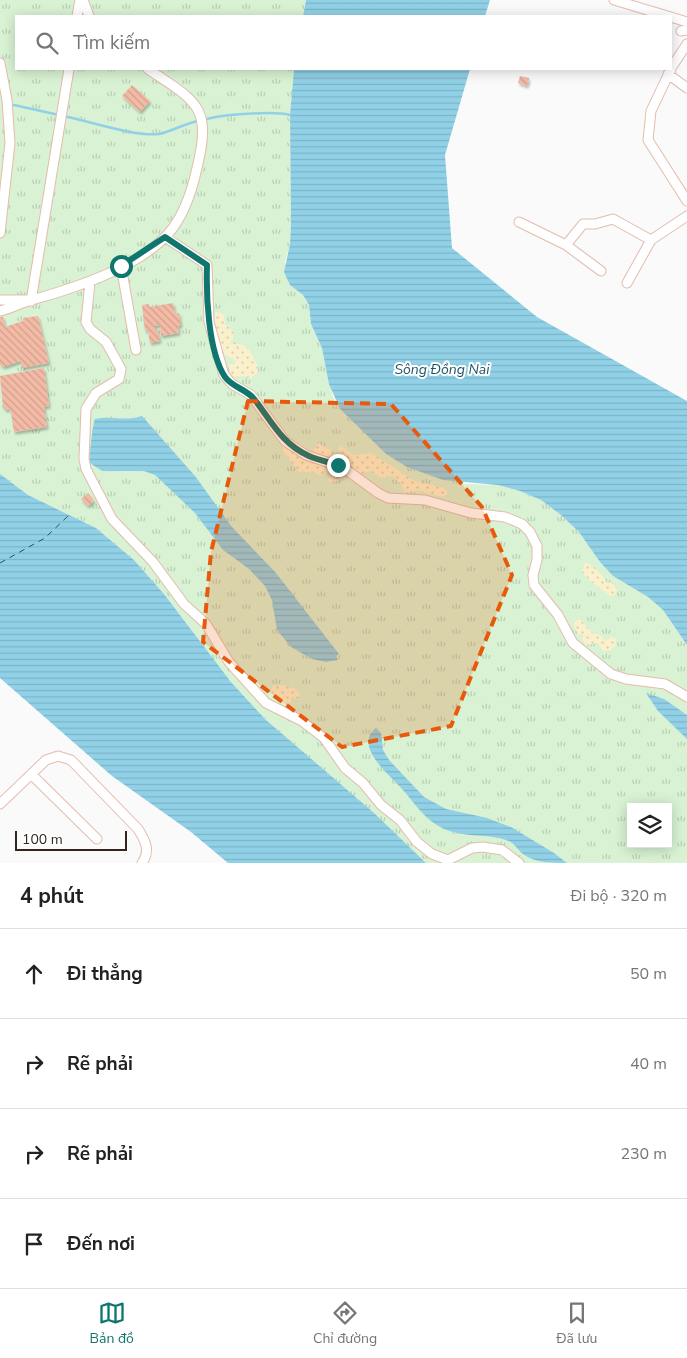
<!DOCTYPE html>
<html lang="vi">
<meta charset="utf-8">
<style>
body{margin:0;font-family:"Nunito Sans",sans-serif;background:#f2f2f2;color:#222}
.controls{position:absolute;right:15px;bottom:15px;display:grid;overflow:hidden;border-radius:0px;box-shadow:0 2px 12px #0003}
.controls button{width:45px;height:45px;display:grid;place-items:center;padding:0;border:0;border-bottom:1px solid #e0e0e0;background:#fff;color:#222;font:25px sans-serif}
.scale{position:absolute;left:15px;bottom:12px;width:112px;box-sizing:border-box;padding-left:5px;border:2px solid #32241e;border-top:0;font-size:14px;line-height:18px;white-space:nowrap;color:#32241e;-webkit-text-stroke:4px #fff;paint-order:stroke}
.stop{position:absolute;width:15px;height:15px;margin:-11px;border:4px solid #0f766e;border-radius:50%;background:#fff}
.stop.end{background:#0f766e;border-color:#fff;box-shadow:0 1px 5px #0008}
.list{margin:0;padding:0;list-style:none}
h2{display:flex;justify-content:space-between;align-items:center;height:65px;margin:0;padding:0 20px;font-size:21px}
h2 small{font-size:16px;font-weight:400;color:#767676}
.list li{display:grid;grid-template-columns:32px 1fr auto;gap:15px;align-items:center;box-sizing:border-box;height:90px;padding:0 20px;border-top:1px solid #e0e0e0}
.list b{display:block;font-size:19px;white-space:nowrap}
.list em{font-size:16px;font-style:normal;color:#767676}
.icon{flex:none;width:28px;height:28px;fill:none;stroke:currentColor;stroke-width:2;stroke-linecap:round;stroke-linejoin:round}
.map{position:relative;flex:none;width:687px;height:863px;overflow:hidden}
.search{position:absolute;background:#fff;box-shadow:0 2px 12px #0003;left:15px;right:15px;top:15px;height:55px;display:flex;align-items:center;gap:12px;box-sizing:border-box;padding:0 18px;border-radius:0px;color:#767676;font-size:19px}
.sheet{height:425px;background:#fff}
nav{display:flex;justify-content:space-around;align-items:center;box-sizing:border-box;height:70px;border-top:1px solid #e0e0e0;background:#fff;font-size:14px;color:#767676}
nav a{display:grid;justify-items:center;gap:2px}
nav .on{color:#0f766e}
.map>svg:first-child{display:block}
.grass{fill:url(#grass-tufts);fill-rule:evenodd}
.sand{fill:url(#sand-dots)}
.water{fill:url(#water-rules)}
.lines{fill:none;stroke-linecap:round;stroke-linejoin:round}
.stream{stroke:#91d1e7;stroke-width:2.5}
.ferry{stroke:#215667;stroke-width:1;stroke-dasharray:6 5;stroke-linecap:butt}
.building{fill:url(#building-back-hatch);filter:url(#shadow)}
.minor-casing{stroke:#e3bcad;stroke-width:11}
.minor{stroke:#fff;stroke-width:9}
.route{stroke:#0f766e;stroke-width:6}
.marked{fill:#e8590c;fill-opacity:0.2;stroke:#e8590c;stroke-width:4;stroke-dasharray:10 6;stroke-linejoin:round}
.labels{text-anchor:middle;stroke-width:4;stroke-linejoin:round;paint-order:stroke}
.water-label{font-size:14px;font-style:italic;fill:#215667;stroke:#fff}
</style>
<div class="map">
<svg width="687" height="863" viewBox="0 0 687 863">
<defs>
<pattern id="grass-tufts" width="24" height="20" patternUnits="userSpaceOnUse" patternTransform="scale(1.25)"><rect width="24" height="20" fill="#d8f2d3"/><path d="M3 7l-1-3M5 7V3M7 7l1-3M15 17l-1-3M17 17v-4M19 17l1-3" fill="none" stroke="#bacfb5"/></pattern>
<pattern id="sand-dots" width="8" height="8" patternUnits="userSpaceOnUse" patternTransform="scale(1.25)"><rect width="8" height="8" fill="#faf0cb"/><path d="M2 2h.1M6 6h.1" fill="none" stroke="#d7ceae" stroke-width="1.8" stroke-linecap="round"/></pattern>
<pattern id="water-rules" width="6" height="5" patternUnits="userSpaceOnUse" patternTransform="scale(1.25)"><rect width="6" height="5" fill="#91d1e7"/><path d="M0 2.5h6" fill="none" stroke="#7eb3c6"/></pattern>
<pattern id="building-back-hatch" width="6" height="6" patternUnits="userSpaceOnUse" patternTransform="scale(1.25)"><rect width="6" height="6" fill="#f3baa5"/><path d="M-1 5l2 2M0 0l6 6M5-1l2 2" fill="none" stroke="#d1a08e"/></pattern>
<filter id="shadow"><feDropShadow dx="1.5" dy="2.5" stdDeviation="1" flood-color="#0004"/></filter>
</defs>
<rect width="100%" height="100%" fill="#fafafa"/>
<path class="grass" d="M0,0h306l-3,16h-287v53h278l-4,46 1,109 -1,20 -5,18 5,23 13,10 6,10 2,19 11,24 11,49 7,12 46,45 79,30 33,1 22,6 21,9 20,15 18,17 21,30 13,14 35,21 15,13 24,35v218h-261l-160,-143 -35,-38 -67,-88 -30,-34 -38,-32 -68,-33 -28,-21zM631,807h37v37h-37z"/>
<path class="sand" d="M216,312l8,2 1,10 9,8 -2,12c3,0 6,0 9,0 9,3 18,21 17,28l-8,7 -7,-3 -8,2 -5,-5 -1,-9h6l1,-3c-4,-3 -10,-4 -14,-9 -3,-5 -10,-35 -6,-40z
M289,439l7,2 16,12 6,-10 20,12 3,-1 -3,-6 3,-2 12,9 18,-2 44,28 29,7 4,5 -5,4 -24,-6 -14,1 -4,-8 -9,-8 -10,2 -12,-7 -39,12 -3,-3 2,-8 -11,3 -7,-3h-13l-16,-21v-5z
M585,563h3l15,13 4,7 5,-1 5,8 -2,5 -5,1c-10,-8 -20,-14 -28,-24z
M580,619l12,14 8,2 5,6 6,-4 5,1v7l-5,5 -8,1 -5,-8 -9,2 -5,-2 -2,-4 2,-4 -6,-1 -4,-7 1,-6z
M281,685l13,3 6,6 -1,5h-4l-3,-3 -1,7h-7l-4,-7 -7,-2 -2,-4 2,-4z"/>
<path class="water" d="M306,0h184l-5,16h-182z
M294,69h176l-25,86 7,93 85,69 150,84v244l-24,-35 -15,-13 -35,-21 -13,-14 -21,-30 -18,-17 -20,-15 -21,-9 -22,-6 -55,-5 -36,-13 -21,-13 -46,-45 -11,-25 -7,-36 -11,-24 -2,-19 -6,-10 -13,-10 -6,-13 6,-28 1,-20 -1,-109z
M142,416l53,60 37,51 44,46 63,81 -3,2 2,4 -12,2 -14,-3 -21,-12 -14,-17 -5,-30 -7,-14 -16,-17 -26,-19 -28,-37 -40,-38 -11,-4h-42l-12,-8c-1,-6 3,-41 5,-44 16,-4 29,3 47,-3z
M0,474l28,21 68,33 38,32 30,34 67,88 35,38 108,93 52,50h-198l-37,-31 -79,-56 -112,-98z
M646,693l18,6 23,16v24l-29,-28z
M376,728l5,5 2,17 6,10 35,37 22,12 41,9 24,9 43,26 13,10c-16,0 -32,0 -44,-9 -5,-4 -9,-11 -14,-13 -21,-8 -44,-3 -65,-12 -19,-9 -28,-24 -41,-39 -11,-13 -51,-44 -27,-62z"/>
<g class="lines">
<path class="stream" d="M14,105l45,10
M64,116c24,5 72,21 95,18 14,-3 26,-11 40,-13
M204,120c16,-6 71,-9 86,-5"/>
<path class="ferry" d="M0,563l45,-25 25,-24"/>
</g>
<path class="building" d="M520,76l9,2 -2,8 -9,-3z
M132,85l18,16 -10,11 -18,-16z
M173,303l2,11 4,-1 2,12 -3,1 1,7 -18,3 -1,-11 -6,1 1,3 2,-1 3,13 -10,2 -2,-13 -3,1 -3,-26 7,-1v3z
M38,316l11,47 -27,5 -1,-7 -18,6 -1,-2h-2v-48h3l2,10 18,-6v-3z
M44,368l5,38 -5,1 3,20 -33,5 -3,-20 -2,-3 -4,1 -2,-5 -3,-29z
M88,493l6,8 -6,5 -7,-7z"/>
<g class="lines">
<defs>
<path id="minor" d="M83,0l6,16
M614,0l73,22
M77,16l3,-16
M681,31l6,-1
M0,63l7,37 3,43 -10,90
M671,68l16,-24
M671,69l-20,42 -3,29 39,61
M668,74l19,14
M519,222l47,23
M165,237l42,28 2,57 15,53 8,9 19,11 34,46 21,14 38,13 34,25 10,5 37,2 46,13 34,4 17,7 8,8 7,14v14l-4,15 1,10 24,30 15,28 38,31 15,5 39,5 22,13
M121,266l15,84
M601,271l-35,-26 17,-21h12l18,-5 38,21
M90,282l-4,40 4,7 16,13 15,27 -2,10 -23,14 -10,16 -2,50 2,10 26,50 41,43 31,42 22,20 23,38 37,41 36,18 22,17 21,30 18,15 18,22 19,15 17,22 15,12 16,6 24,-12 11,-1 19,3 17,13
M627,283l24,-43 36,-24
M0,300h28
M31,301l38,-232
M0,311c11,-3 21,-8 32,-11 43,-12 105,-32 136,-66 16,-18 24,-43 29,-66 15,-62 0,-66 -49,-99
M31,774l66,65
M0,804l46,-44 12,-4 13,4 67,69c7,11 13,22 4,34"/>
</defs>
<use href="#minor" class="minor-casing"/>
<use href="#minor" class="minor"/>
</g>
<g class="lines">
<path class="route" d="M121,266l44,-29 42,28c-1,30 1,86 18,112 8,11 22,12 30,23 17,22 27,44 54,56 9,4 19,6 29,9"/>
</g>
<path class="marked" d="M248,401l143,3 91,103 30,68 -61,151 -109,21 -139,-105 8,-90z"/>
<g class="labels">
<g class="water-label">
<text x="442" y="374">Sông Đồng Nai</text>
</g>
</g>
</svg>
<div class="controls">
<button><svg class="icon" aria-label="layers" viewBox="0 0 24 24"><path d="M12 4l9 5-9 5-9-5zM3 14l9 5 9-5"/></svg></button>
</div>
<div class="scale">100 m</div>
<div class="stop" style="left:121px;top:266px"></div>
<div class="stop end" style="left:338px;top:465px"></div>
<div class="search"><svg class="icon" aria-label="search" viewBox="0 0 24 24"><circle cx="10" cy="10" r="6"/><path d="M15 15l6 6"/></svg>Tìm kiếm</div>
</div>
<section class="sheet">
<h2>4 phút<small>Đi bộ · 320 m</small></h2>
<ul class="list">
<li><svg class="icon" aria-label="ahead" viewBox="0 0 24 24"><path d="M12 20V5M6 11l6-6 6 6"/></svg><div><b>Đi thẳng</b></div><em>50 m</em></li>
<li><svg class="icon" aria-label="right" viewBox="0 0 24 24"><path d="M7 20v-9h11M14 6l5 5-5 5"/></svg><div><b>Rẽ phải</b></div><em>40 m</em></li>
<li><svg class="icon" aria-label="right" viewBox="0 0 24 24"><path d="M7 20v-9h11M14 6l5 5-5 5"/></svg><div><b>Rẽ phải</b></div><em>230 m</em></li>
<li><svg class="icon" aria-label="arrive" viewBox="0 0 24 24"><path d="M6 21V4h12l-3 4 3 4H6"/></svg><div><b>Đến nơi</b></div></li>
</ul>
</section>
<nav>
<a class="on"><svg class="icon" aria-label="map" viewBox="0 0 24 24"><path d="M3 6l6-2 6 2 6-2v14l-6 2-6-2-6 2zM9 4v14M15 6v14"/></svg>Bản đồ</a>
<a><svg class="icon" aria-label="directions" viewBox="0 0 24 24"><path d="M12 3l9 9-9 9-9-9zM9 14v-3h6M13 9l2 2-2 2"/></svg>Chỉ đường</a>
<a><svg class="icon" aria-label="saved" viewBox="0 0 24 24"><path d="M7 4h10v16l-5-4-5 4z"/></svg>Đã lưu</a>
</nav>
